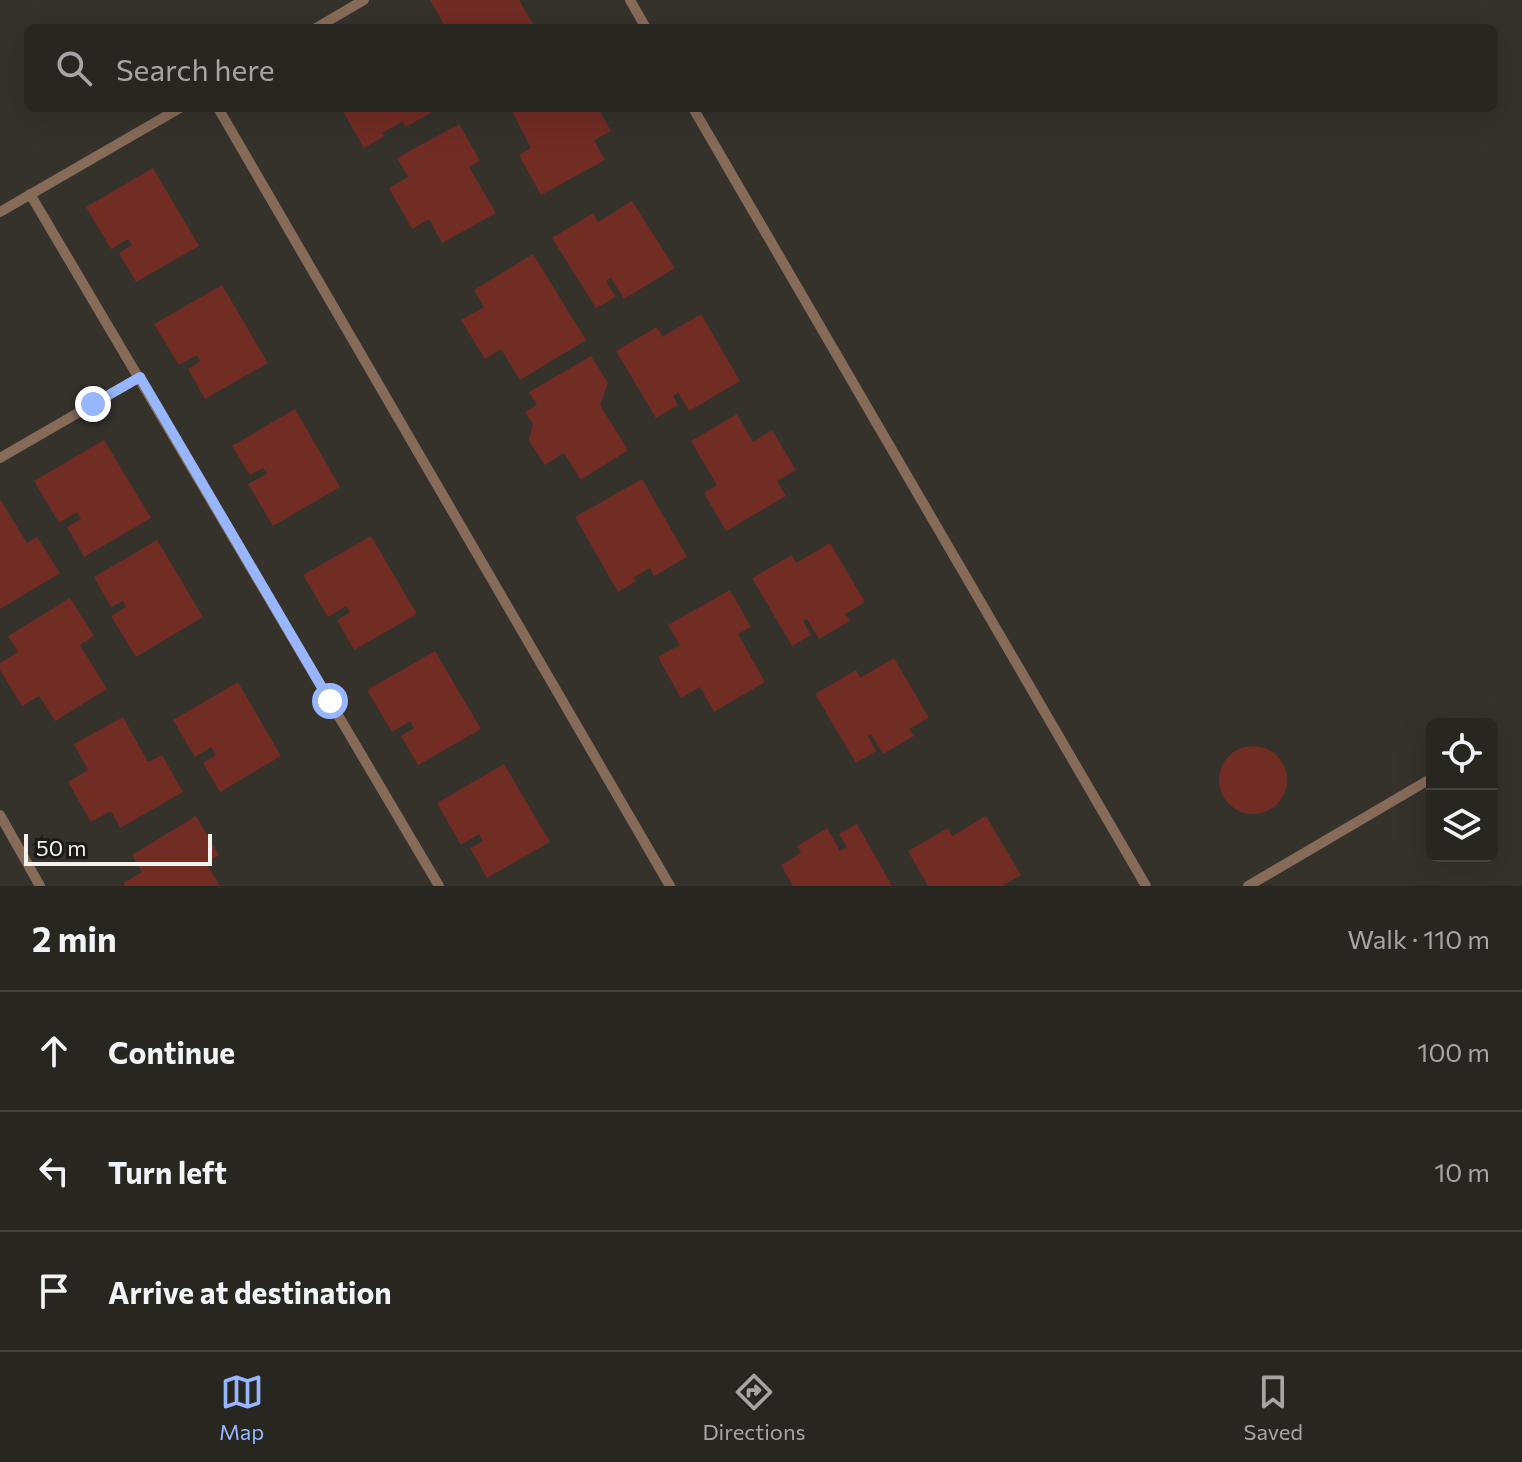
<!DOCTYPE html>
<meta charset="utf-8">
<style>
body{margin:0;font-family:Commissioner,sans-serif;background:#302e2a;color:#f1f3f6}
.controls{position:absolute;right:24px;bottom:24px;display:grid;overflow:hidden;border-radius:12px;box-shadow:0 8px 32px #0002}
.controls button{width:72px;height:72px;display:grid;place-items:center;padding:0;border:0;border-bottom:2px solid #44433f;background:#282621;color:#f1f3f6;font:40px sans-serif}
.scale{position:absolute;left:24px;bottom:20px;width:188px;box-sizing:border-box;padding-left:8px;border:4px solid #f3f1ed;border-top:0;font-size:22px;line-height:28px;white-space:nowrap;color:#f3f1ed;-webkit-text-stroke:6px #1c1a17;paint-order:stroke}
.stop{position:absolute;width:24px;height:24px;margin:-18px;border:6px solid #97b6fd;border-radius:50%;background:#fff}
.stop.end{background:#97b6fd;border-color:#fff;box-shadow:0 2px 8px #0008}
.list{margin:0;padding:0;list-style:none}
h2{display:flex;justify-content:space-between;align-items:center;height:104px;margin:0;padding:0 32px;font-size:34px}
h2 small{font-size:26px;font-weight:400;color:#a5a5a5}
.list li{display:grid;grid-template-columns:52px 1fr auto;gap:24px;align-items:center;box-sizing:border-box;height:120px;padding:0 32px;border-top:2px solid #44433f}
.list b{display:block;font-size:30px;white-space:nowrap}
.list em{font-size:26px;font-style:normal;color:#a5a5a5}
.icon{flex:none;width:44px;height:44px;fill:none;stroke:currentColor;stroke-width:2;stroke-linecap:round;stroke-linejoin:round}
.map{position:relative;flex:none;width:1522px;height:886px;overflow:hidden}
.search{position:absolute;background:#282621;box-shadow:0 8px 32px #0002;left:24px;right:24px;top:24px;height:88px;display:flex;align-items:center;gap:20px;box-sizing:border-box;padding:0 28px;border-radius:12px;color:#a5a5a5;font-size:30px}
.sheet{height:464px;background:#282621}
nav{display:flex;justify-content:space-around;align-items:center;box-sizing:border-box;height:112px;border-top:2px solid #44433f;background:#282621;font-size:22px;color:#a5a5a5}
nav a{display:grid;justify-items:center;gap:4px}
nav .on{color:#97b6fd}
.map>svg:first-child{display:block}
.building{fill:#712c24}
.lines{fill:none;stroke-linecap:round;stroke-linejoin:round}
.lane{stroke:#866b58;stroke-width:10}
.route{stroke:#97b6fd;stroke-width:10}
</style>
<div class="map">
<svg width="1522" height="886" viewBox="0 0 1522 886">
<rect width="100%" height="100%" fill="#35322c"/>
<path class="building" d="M430,0h89l16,28h-89z
M341,108h88l3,4 -26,15 -4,-5 -20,11 2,3 -20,12z
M510,108h88l13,23 -17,9 11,20 -64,35 -22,-40 12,-7z
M459,124l21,37 -11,6 27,46 -54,30 -13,-24 -17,10 -23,-41 19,-11 -11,-19z
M153,168l46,78 -63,36 -17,-29 13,-8 -4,-6 -17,10 -25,-42z
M632,201l43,67 -51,31 -13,-21 -5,3 10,16 -20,11 -44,-70 41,-25 5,9z
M533,254l53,86 -66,40 -19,-31 -16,10 -24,-39 23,-13 -10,-17z
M222,285l46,78 -63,36 -17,-30 12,-8 -3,-6 -18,10 -25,-41z
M701,314l39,67 -51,30 -11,-19 -5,4 5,9 -22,13 -40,-67 41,-24 5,10z
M591,356l17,27 -8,22 28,45 -47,30 -17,-27 -19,12 -16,-24 4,-17 -8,-12 12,-7 -8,-13z
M295,409l45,78 -67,39 -25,-42 19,-10 -4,-6 -13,7 -18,-29z
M737,414l16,28 19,-12 24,40 -19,11 9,15 -60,35 -22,-38 13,-8 -26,-44z
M104,440l47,78 -67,39 -17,-30 14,-8 -4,-7 -18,11 -25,-42z
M642,479l45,78 -33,19 -4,-8 -16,9 2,4 -18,11 -43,-75z
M0,499l27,44 10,-6 23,36 -60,36z
M371,536l46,78 -63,36 -17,-30 13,-8 -4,-6 -18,11 -25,-42z
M157,540l46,77 -67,40 -25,-41 15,-9 -3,-6 -12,6 -17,-30z
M830,543l35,59 -20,12 5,7 -31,18 -12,-20 -4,2 8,14 -19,11 -40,-68 40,-23 4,8z
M730,590l21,37 -13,7 27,48 -51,30 -14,-25 -19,11 -23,-41 22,-12 -12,-20z
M70,598l24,38 -14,9 27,44 -52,32 -16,-25 -17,10 -22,-36v-7l18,-11 -10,-16z
M435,651l46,78 -63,36 -17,-29 13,-8 -4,-7 -18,11 -25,-42z
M894,658l35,60 -20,11 5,7 -31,18 -12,-20 -3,2 8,15 -20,12 -41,-69 41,-24 4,8z
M238,682l43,74 -61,36 -17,-29 13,-8 -5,-8 -16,10 -22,-37z
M123,717l25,45 14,-7 21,37 -63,36 -9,-17 -20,11 -23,-40 20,-12 -14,-26z
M1219 780a34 34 0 1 1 68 0a34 34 0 1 1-68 0Z
M504,764l46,78 -63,36 -17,-30 13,-7 -4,-7 -18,11 -24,-42z
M196,816l23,39 -13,8 14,23h-95l-2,-3 19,-11 -10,-17z
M986,816l35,59 -19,11h-74l-20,-35 40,-23 4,8z
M857,824l35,62h-99l-12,-21 20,-12 -4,-7 30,-18 13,23 7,-4 -8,-13z"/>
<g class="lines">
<path class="lane" d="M630,0l16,28
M316,28l48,-28
M218,108l452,778
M693,108l453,778
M30,194l409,692
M0,212l180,-104
M0,458l140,-81
M0,815l40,71
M1248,886l184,-108"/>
</g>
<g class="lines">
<path class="route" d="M93,404l47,-27 190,324"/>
</g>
</svg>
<div class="controls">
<button><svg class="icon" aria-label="locate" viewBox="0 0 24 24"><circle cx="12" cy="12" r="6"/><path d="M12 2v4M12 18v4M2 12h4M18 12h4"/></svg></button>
<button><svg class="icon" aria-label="layers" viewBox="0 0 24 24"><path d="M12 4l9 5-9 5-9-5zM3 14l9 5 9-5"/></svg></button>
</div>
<div class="scale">50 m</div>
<div class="stop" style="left:330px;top:701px"></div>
<div class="stop end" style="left:93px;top:404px"></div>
<div class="search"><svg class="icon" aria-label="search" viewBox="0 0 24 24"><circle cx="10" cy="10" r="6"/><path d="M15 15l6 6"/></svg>Search here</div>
</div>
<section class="sheet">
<h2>2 min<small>Walk · 110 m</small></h2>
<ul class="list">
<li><svg class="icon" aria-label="ahead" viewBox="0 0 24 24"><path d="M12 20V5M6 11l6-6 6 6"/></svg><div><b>Continue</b></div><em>100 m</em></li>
<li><svg class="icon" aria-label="left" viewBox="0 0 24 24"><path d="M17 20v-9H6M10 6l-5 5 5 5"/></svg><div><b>Turn left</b></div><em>10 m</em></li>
<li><svg class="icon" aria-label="arrive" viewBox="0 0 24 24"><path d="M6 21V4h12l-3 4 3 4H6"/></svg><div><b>Arrive at destination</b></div></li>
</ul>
</section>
<nav>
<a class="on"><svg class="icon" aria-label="map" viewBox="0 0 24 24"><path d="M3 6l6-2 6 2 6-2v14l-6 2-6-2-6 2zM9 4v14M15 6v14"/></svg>Map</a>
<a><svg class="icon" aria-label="directions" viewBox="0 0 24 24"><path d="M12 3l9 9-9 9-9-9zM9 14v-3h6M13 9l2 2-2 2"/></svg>Directions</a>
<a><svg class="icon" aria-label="saved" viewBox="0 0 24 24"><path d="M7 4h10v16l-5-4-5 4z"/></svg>Saved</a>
</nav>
